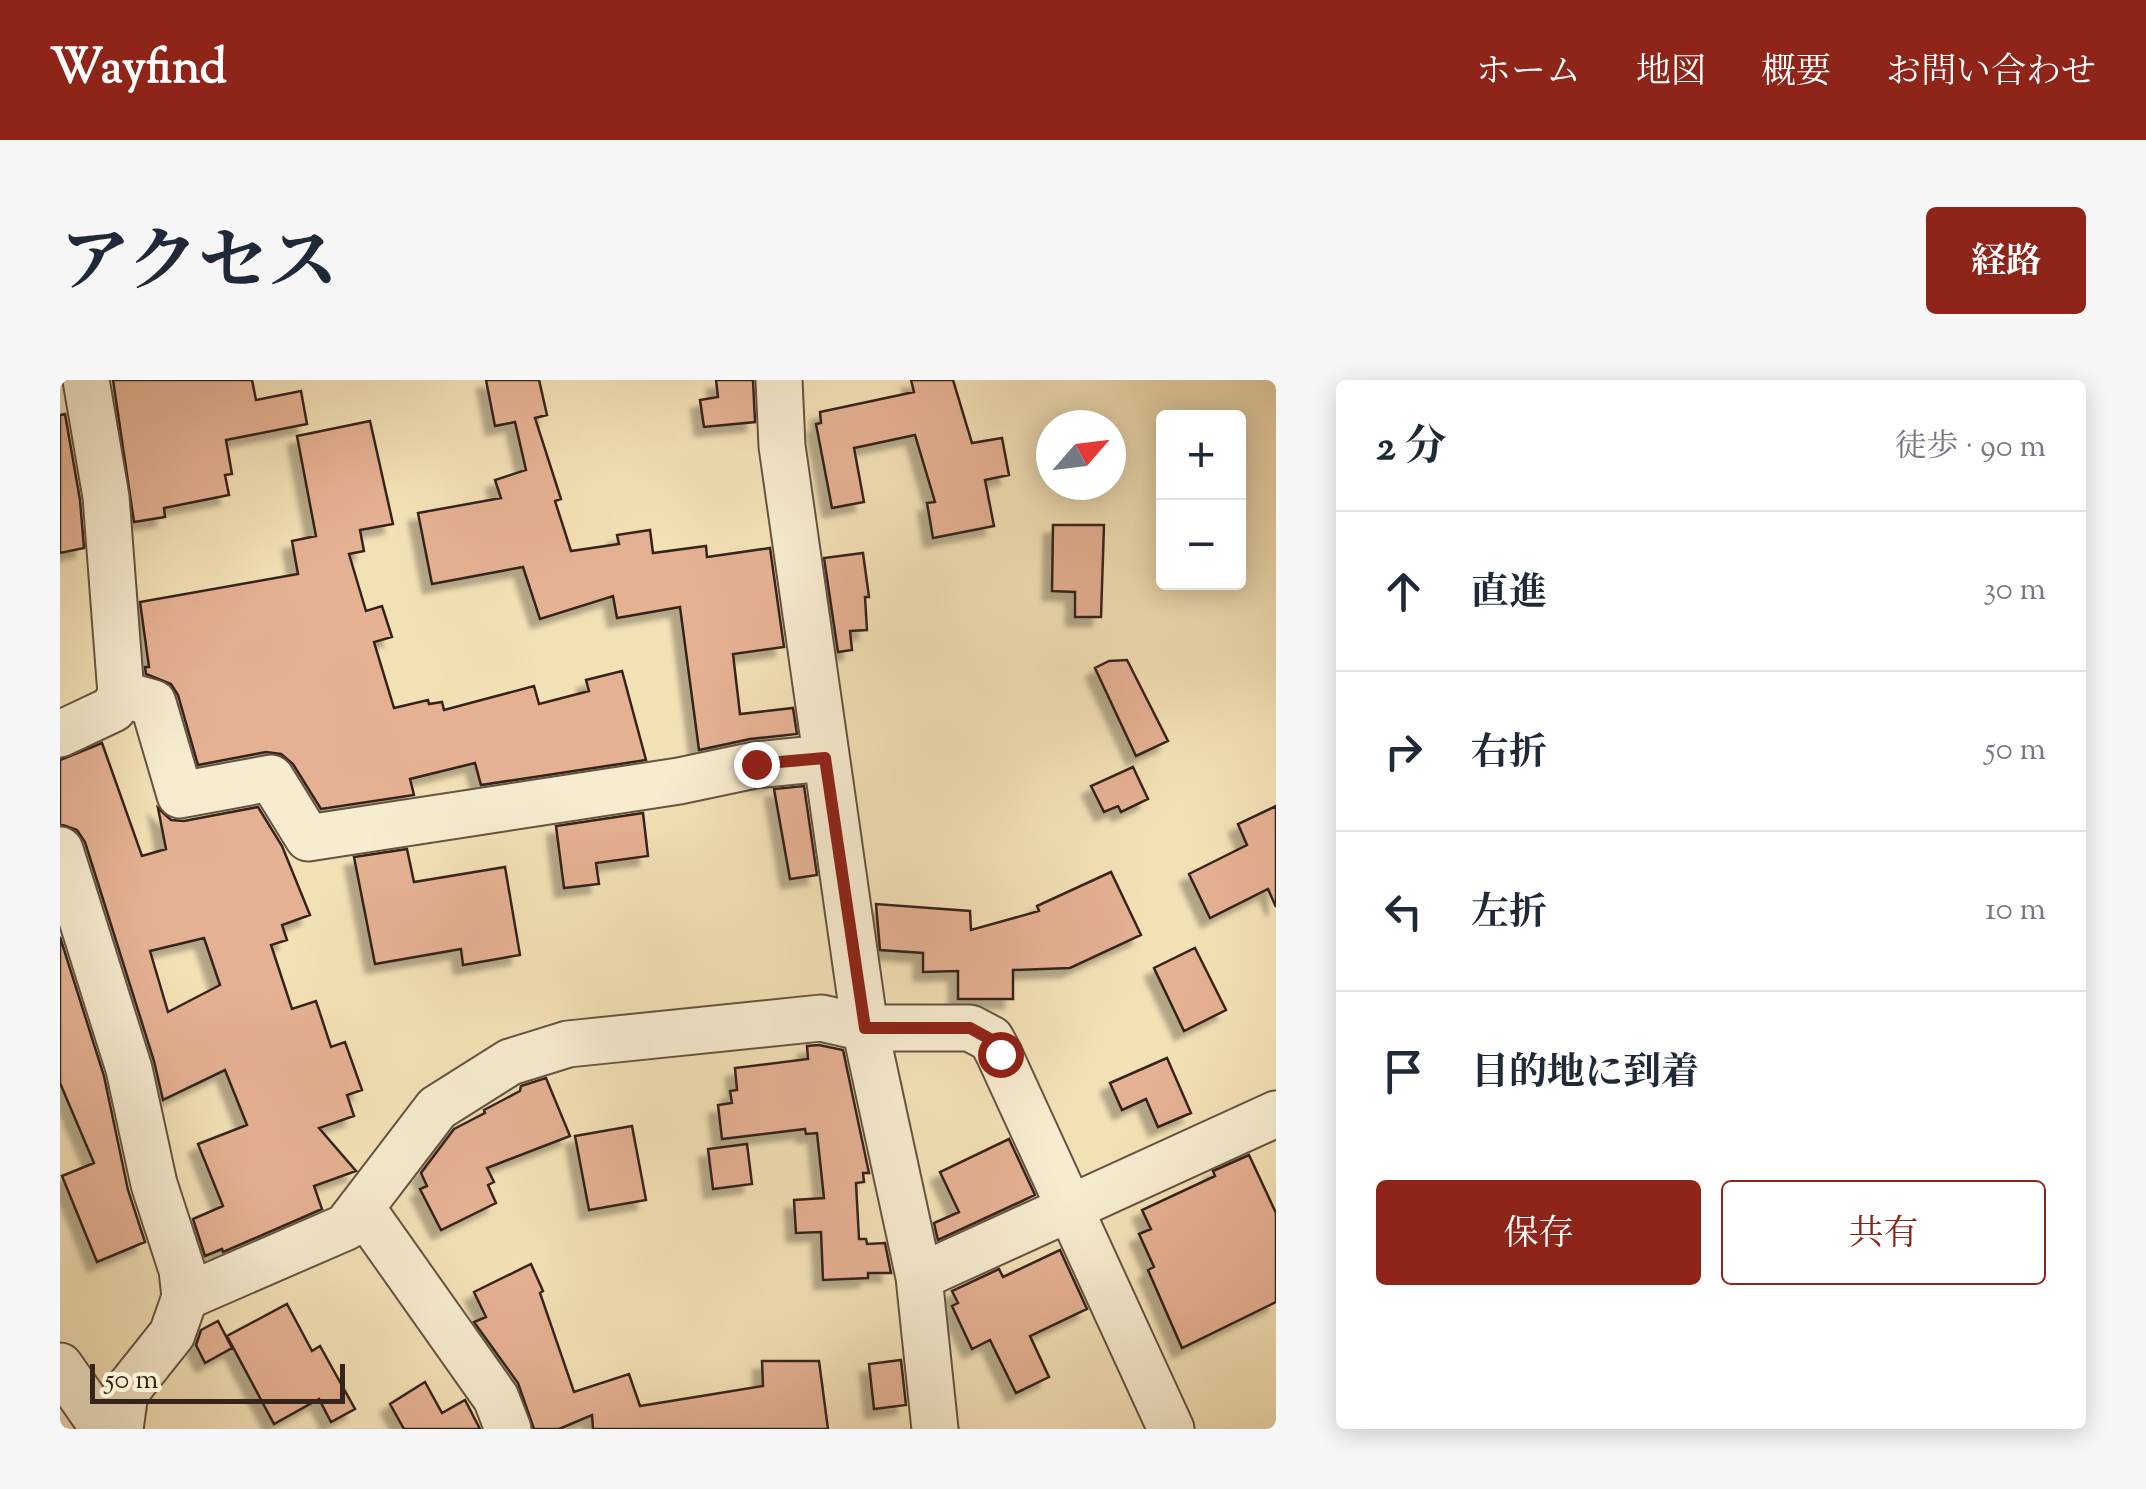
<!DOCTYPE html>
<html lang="ja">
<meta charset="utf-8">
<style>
body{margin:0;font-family:"Sorts Mill Goudy","Noto Serif JP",serif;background:#f6f6f7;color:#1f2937}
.controls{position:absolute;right:30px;top:30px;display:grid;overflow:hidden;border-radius:10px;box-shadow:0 5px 25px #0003}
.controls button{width:90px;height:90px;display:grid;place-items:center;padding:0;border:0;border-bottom:2px solid #e0e1e3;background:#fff;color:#1f2937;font:50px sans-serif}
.compass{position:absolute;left:976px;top:30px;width:90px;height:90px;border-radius:50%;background:#fff;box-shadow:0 5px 25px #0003;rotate:62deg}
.scale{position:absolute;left:30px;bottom:25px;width:255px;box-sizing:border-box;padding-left:10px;border:5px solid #36241a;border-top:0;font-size:28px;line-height:35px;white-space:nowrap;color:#36241a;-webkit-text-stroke:8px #f7ecd0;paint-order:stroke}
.stop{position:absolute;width:30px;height:30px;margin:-22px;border:8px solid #8f2418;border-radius:50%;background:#fff}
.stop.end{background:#8f2418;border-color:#fff;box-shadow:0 2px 10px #0008}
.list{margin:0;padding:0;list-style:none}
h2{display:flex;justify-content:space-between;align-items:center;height:130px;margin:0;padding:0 40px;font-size:42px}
h2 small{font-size:32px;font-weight:400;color:#747a83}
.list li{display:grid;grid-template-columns:65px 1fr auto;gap:30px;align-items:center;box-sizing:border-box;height:160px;padding:0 40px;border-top:2px solid #e0e1e3}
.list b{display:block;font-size:38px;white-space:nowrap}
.list em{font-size:32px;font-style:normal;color:#747a83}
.actions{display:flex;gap:20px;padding:30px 40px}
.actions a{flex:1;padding:22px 0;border:2px solid #8f2418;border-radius:10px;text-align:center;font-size:35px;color:#8f2418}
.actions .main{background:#8f2418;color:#fff}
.icon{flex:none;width:55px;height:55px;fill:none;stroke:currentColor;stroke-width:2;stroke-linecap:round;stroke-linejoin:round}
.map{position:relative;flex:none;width:1216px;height:1049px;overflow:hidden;border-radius:10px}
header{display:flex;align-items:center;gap:60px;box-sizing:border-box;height:140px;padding:0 50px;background:#8f2418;color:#fff}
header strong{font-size:48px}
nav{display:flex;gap:55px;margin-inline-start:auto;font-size:35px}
.intro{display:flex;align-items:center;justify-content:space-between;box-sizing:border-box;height:240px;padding:0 60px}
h1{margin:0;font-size:70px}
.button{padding:25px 45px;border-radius:10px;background:#8f2418;color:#fff;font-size:35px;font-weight:700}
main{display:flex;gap:60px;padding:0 60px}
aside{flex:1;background:#fff;border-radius:10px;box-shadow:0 5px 25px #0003}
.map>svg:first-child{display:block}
.building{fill:#e5b193;stroke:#36241a;stroke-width:2.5;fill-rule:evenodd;filter:url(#shadow)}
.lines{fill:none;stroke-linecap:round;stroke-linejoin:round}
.minor-casing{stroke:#655341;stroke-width:49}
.minor{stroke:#f7ecd0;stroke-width:45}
.route{stroke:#8f2418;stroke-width:12}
</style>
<header>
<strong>Wayfind</strong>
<nav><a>ホーム</a><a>地図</a><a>概要</a><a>お問い合わせ</a></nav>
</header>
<div class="intro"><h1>アクセス</h1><a class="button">経路</a></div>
<main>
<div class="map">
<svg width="1216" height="1049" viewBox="0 0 1216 1049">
<defs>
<filter id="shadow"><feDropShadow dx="-9" dy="9" stdDeviation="2.5" flood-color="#0004"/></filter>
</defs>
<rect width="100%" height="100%" fill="#f3e1b6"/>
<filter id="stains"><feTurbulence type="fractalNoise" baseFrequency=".002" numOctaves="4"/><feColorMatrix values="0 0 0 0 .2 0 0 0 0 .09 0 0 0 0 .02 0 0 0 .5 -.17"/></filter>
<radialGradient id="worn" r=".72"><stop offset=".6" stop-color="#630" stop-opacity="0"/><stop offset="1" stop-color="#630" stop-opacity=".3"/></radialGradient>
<path class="building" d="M53,0h139l4,20 45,-9 6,33 -81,16 6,34 -7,1 4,20 -65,13 1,9 -31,5z
M426,0h53l8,35 -12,3 26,81 -6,2 16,50 48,-7 -2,-9 33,-5 3,23 53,-7 1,11 63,-9 14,99 -51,7 7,60 53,-6 4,26 -47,5 -51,11 -19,-143 -63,11 -4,-22 -73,23 -17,-52 -91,17 -14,-71 83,-15 -6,-18 31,-10 -11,-48 -20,4z
M656,0h37l2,42 -51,5 -4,-27 18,-3z
M851,0h42l19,63 30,-5 7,37 -24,5 9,46 -61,12 -6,-35 8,-1 -20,-67 -61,13 10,54 -32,6 -16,-84 5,-1 -1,-11 94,-20z
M5,34l15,86 4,48 -24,5v-138z
M310,41l23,103 -33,6 4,21 -15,3 17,57 16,-5 10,31 -18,5 20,66 34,-8 1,4 13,-2 2,8 90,-24 5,18 50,-13 -3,-11 36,-9 24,89 -165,25 -6,-22 -65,16 4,16 -93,14 -28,-45 -12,-10 -15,-2 -68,13 -20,-70 -7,-11 -25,-10 -1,-7h4l-9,-65 158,-28 -6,-33 24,-5 -19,-100z
M993,145h51l-3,92h-26v-25l-23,-1z
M803,173l6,44h-4l2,33 -17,1 2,19 -14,2 -14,-94z
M1067,280l41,81 -32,15 -41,-88 14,-7z
M42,363l40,113 24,-7 -8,-41 13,12 13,1 74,-14 24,39 28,69 -28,10 5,15 -16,5 21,64 24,-8 15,46 14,-5 17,48 -15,5 7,21 -35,12 37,43 -42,15 8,23 -99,43 -1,-3 -17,7 -12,-37 30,-13 -25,-62 49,-19 -22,-55 -62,30 -9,-39 -69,-219 -8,-12 -17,-6v-64zM144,558l16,47 -52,27 -18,-61z
M1073,387l15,32 -27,13 -3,-6 -14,6 -13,-26z
M744,406l13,89 -27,4 -16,-90z
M1216,426v101l-8,-18 -58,29 -21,-44 58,-29 -9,-21z
M583,433l5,43 -52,7 3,21 -35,4 -8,-62z
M347,469l7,33 91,-15 15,88 -57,10 -2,-16 -86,15 -21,-107z
M1051,492l30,63 -71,33 -57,2v29h-55v-28l-35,1v-19l-43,-3 -4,-46 94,7 1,19 68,-19 -2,-5z
M0,557l44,139 24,114 17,52 -48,20 -35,-86 32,-13 -34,-80z
M1135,568l31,62 -42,21 -30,-63z
M759,665l24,5 26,123h-6l1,9 -8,1 3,56h7l1,5 18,-1 6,30h-23v5l-45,2 -2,-48 -25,1 -2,-33 30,-2 -7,-65 -11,1 -1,-5 -83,10 -4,-34 14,-2 -2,-12 7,-1 -2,-22 73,-9 -1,-13z
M1107,678l24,55 -33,14 -12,-28 -24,11 -12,-27z
M486,698l24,58 -83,32 7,14 -6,3 8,18 -55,27 -21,-41 7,-3 -6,-13 33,-44 31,-16 -1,-3 36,-19 1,-5z
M572,746l14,74 -57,10 -14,-74z
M949,759l26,56 -97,45 -4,-17 25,-11 -19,-40z
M687,764l5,40 -39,5 -5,-40z
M1189,775l27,58v89l-94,46 -34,-78 6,-3 -15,-33 12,-5 -9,-19 73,-34 -2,-5z
M1000,870l27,59 -57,27 19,41 -33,16 -26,-53 -18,9 -20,-43 6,-3 -6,-12 47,-22 4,8z
M471,884l12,27 -3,2 34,99 55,-18 11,32 123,-20 -1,-25h57l9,68h-235l-1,-14 -33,14h-25l-16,-46 -44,-61 12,-5 -12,-25z
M227,924l25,47 8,-5 35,63 -24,13 -12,-23 -45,25 -47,-88z
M158,941l14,27 -27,15 -9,-18 5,-15z
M841,980l5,45 -32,4 -5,-45z
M365,1002l17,31 23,-13 15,29h-76l-14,-25z"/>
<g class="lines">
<defs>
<path id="minor" d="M719,0l3,66 83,582 54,249 16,152
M61,314l32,9 27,92 91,-17 37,60 371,-57 76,-16 70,-7
M0,354l53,-25 8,-15 -15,-197 -20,-117
M0,470l69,219 25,115 28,86 3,27 -13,37 -47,59 -5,36
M301,827l135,191 12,31
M859,897l357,-163
M125,917l161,-70 91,-119 73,-46 58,-18 253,-26 44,10h105l21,11 8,15 172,375
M0,986l44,63"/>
</defs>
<use href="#minor" class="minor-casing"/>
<use href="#minor" class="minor"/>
</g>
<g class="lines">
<path class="route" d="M696,384l69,-6 40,270h105l20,11 10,15"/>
</g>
<rect width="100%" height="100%" filter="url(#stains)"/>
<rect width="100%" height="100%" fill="url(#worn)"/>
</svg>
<div class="controls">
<button>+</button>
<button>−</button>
</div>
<svg class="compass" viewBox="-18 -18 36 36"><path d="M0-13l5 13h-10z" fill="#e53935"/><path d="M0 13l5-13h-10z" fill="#747a83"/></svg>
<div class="scale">50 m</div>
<div class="stop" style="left:940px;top:674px"></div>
<div class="stop end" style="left:696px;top:384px"></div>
</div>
<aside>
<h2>2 分<small>徒歩 · 90 m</small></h2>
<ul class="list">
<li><svg class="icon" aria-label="ahead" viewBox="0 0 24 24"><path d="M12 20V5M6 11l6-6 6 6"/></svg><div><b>直進</b></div><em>30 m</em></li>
<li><svg class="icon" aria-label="right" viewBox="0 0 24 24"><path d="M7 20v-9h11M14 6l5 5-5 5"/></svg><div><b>右折</b></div><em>50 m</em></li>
<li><svg class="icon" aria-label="left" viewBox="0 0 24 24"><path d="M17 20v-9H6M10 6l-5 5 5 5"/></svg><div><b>左折</b></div><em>10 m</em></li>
<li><svg class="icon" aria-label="arrive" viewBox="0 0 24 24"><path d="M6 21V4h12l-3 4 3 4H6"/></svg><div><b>目的地に到着</b></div></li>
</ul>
<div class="actions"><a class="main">保存</a><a>共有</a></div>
</aside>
</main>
